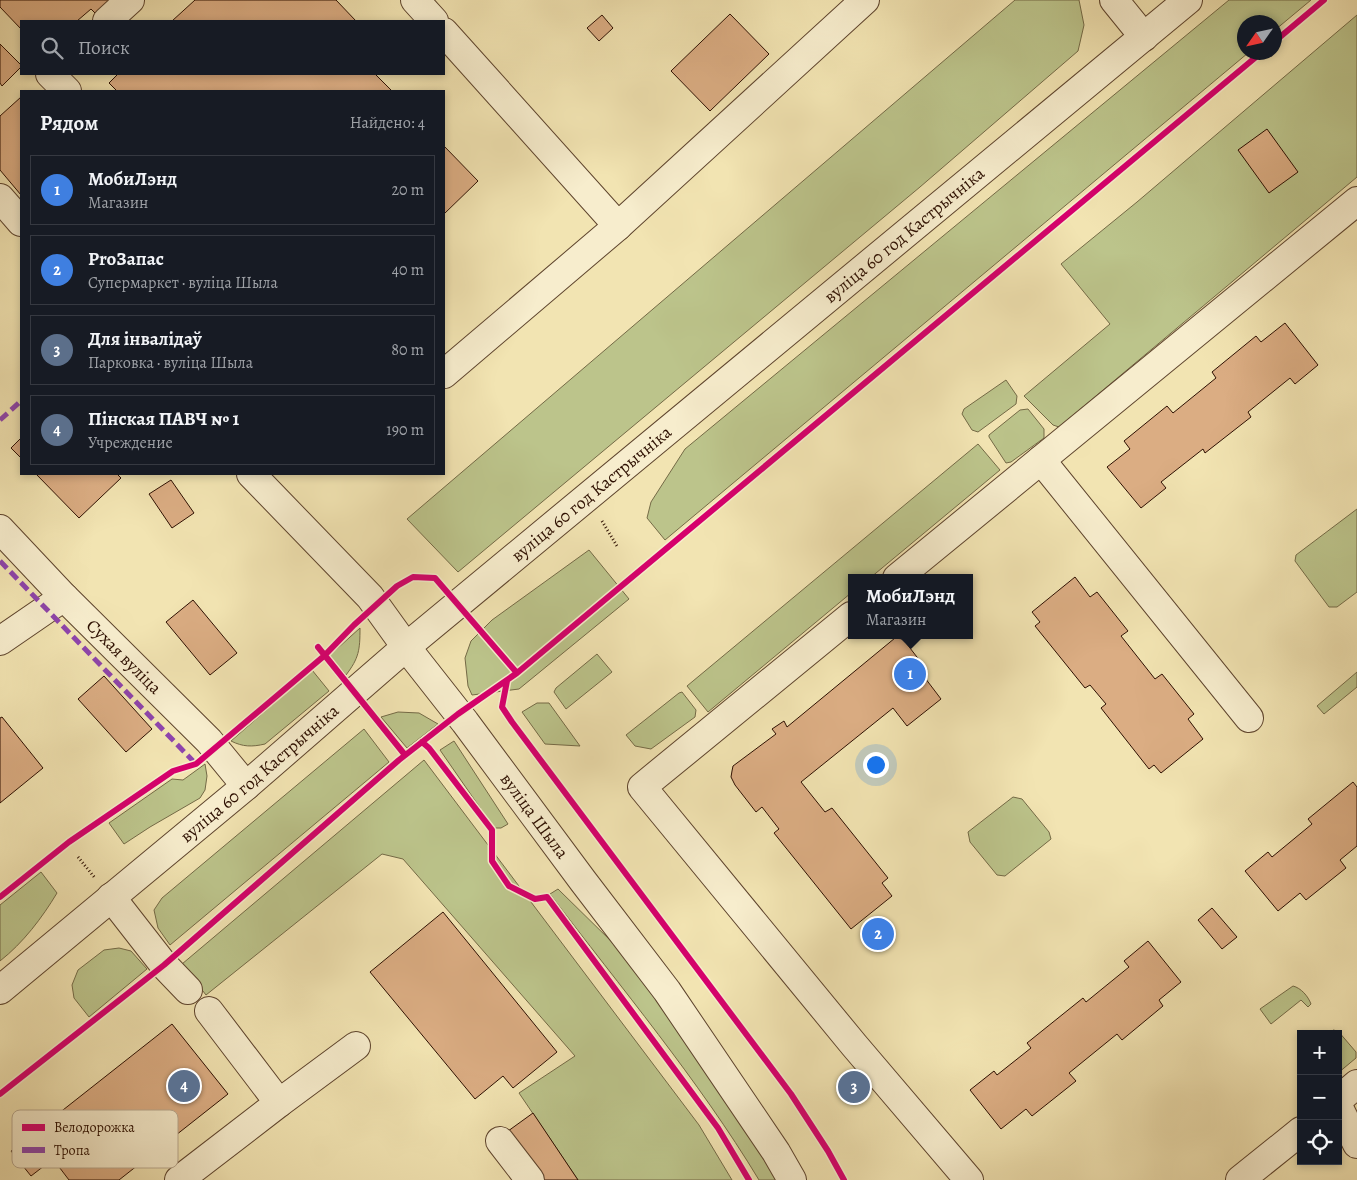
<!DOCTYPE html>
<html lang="ru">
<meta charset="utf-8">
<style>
body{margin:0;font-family:Alegreya,serif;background:#242831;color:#f1f3f6}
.controls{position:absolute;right:15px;bottom:15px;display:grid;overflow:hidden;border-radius:0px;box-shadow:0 2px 8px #0003}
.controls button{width:45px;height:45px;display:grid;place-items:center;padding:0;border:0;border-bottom:1px solid #363941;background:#171b24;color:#f1f3f6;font:25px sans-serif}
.compass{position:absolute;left:1237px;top:15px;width:45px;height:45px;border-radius:50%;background:#171b24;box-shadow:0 2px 8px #0003;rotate:236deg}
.you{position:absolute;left:875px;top:764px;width:18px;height:18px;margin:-12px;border:4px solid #fff;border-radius:50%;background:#1a73e8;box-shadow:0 0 0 8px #1a73e833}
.badge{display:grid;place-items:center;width:32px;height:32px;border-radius:50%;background:#db2777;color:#fff;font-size:16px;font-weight:700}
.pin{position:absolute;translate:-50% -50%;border:2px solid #fff;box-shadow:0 1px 5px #0006}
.popup{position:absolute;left:848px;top:574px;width:125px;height:65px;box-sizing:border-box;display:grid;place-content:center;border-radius:0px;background:#171b24;filter:drop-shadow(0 1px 4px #0005);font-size:16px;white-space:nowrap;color:#9ea1a6}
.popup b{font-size:19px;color:#f1f3f6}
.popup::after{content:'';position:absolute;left:50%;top:100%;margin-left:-10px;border:10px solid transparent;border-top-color:#171b24}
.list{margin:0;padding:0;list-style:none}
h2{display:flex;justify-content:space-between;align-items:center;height:65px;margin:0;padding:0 20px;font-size:21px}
h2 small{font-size:16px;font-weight:400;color:#9ea1a6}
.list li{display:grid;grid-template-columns:32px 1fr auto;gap:15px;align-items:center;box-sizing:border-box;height:70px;margin:0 10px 10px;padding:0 10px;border:1px solid #363941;border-radius:0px}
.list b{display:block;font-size:19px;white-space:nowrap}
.list p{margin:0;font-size:16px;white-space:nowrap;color:#9ea1a6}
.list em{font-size:16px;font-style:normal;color:#9ea1a6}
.icon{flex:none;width:28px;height:28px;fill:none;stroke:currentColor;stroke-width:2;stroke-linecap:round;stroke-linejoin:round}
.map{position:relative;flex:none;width:1357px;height:1180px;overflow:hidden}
.search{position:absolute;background:#171b24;box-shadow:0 2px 8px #0003;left:20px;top:20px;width:425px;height:55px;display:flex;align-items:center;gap:12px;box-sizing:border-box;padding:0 18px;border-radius:0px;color:#9ea1a6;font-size:19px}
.panel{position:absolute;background:#171b24;box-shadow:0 2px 8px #0003;left:20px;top:90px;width:425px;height:385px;border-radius:0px}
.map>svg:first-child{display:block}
.green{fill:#bcc48b;stroke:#746a46}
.building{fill:#dbad83;stroke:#2d0f01}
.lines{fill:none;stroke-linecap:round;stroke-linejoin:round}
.minor-casing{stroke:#5e442d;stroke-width:30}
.path{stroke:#2d0f01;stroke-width:3;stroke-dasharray:1 2.5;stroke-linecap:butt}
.minor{stroke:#f7edcd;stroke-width:28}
.quiet{stroke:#8e44ad;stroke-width:5;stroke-dasharray:10 5;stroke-linecap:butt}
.cycleway-casing{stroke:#f7edcd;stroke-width:9}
.cycleway{stroke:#d6006c;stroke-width:6}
.labels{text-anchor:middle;stroke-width:4.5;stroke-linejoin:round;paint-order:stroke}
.street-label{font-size:18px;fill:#2d0f01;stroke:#f7edcd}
.key{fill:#f7edcd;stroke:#baaa90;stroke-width:1}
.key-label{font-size:14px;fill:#2d0f01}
</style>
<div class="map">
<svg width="1357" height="1180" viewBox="0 0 1357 1180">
<rect width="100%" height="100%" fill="#f2e4b2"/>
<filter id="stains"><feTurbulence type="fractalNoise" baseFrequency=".004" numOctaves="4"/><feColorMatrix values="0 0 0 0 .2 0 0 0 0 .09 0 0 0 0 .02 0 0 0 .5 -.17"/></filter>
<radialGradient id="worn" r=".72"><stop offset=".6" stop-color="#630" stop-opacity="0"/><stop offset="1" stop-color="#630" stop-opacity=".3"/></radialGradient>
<path class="green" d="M1015,0h64l5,25 -6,26 -158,136 -462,385 -51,-53z
M1229,0h82l-36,30 -1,-8h-30v30l4,1 -583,487 -18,-22 4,-16 34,-53z
M1357,15v162l-298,250 -6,-2 -29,-29 86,-72 -49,-60 76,-62z
M1006,380l11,16 -1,8 -38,28 -6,-2 -10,-16 2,-5z
M1028,409l16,20v9l-33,24 -5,1 -17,-26v-2l31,-25z
M978,444l22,26 -130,108h-19v15l-143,119 -21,-26z
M1357,509v83l-20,15h-8l-34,-46 1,-6z
M589,550l40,49 -110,90 -47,6 -4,-9 -3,-28 6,-17 21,-21z
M360,628c0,22 -1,30 -14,47l-17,-19z
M597,654l15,18 -46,37 -12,-17 2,-4z
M312,670l17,21 -64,53c-13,3 -22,3 -34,-3z
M1357,672v15l-33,27 -7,-8z
M682,692l14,18 -1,7 -44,32 -16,-3 -9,-11 53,-42z
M537,703h12l31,43 -35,-2 -23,-32z
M398,712l21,1 19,11 -31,24 -26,-31z
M364,729l25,33 -219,183 -12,-17 -4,-18 8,-12z
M454,741l54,83 -7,4h-7l-54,-78z
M424,760l275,365 33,55h-154l-59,-87 56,-37 -172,-197 -21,-5 -176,141 -24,-31z
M205,764l2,12 -2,14 -5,8 -50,29 -26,17 -15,-21 63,-44 11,1z
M1013,797l9,2 27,33 2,7 -46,37 -8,-1 -27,-33 -2,-10z
M41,872l16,21c-15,25 -34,50 -57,68v-56z
M558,889l56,55 26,33 86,121 52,82h-19c-61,-101 -138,-192 -209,-286z
M119,948l12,3 16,18 -58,48 -15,-19 -2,-13 6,-15 26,-20z
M1293,986c8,2 15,10 18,18l-3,3 -7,-7 -30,24 -11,-15z
M1333,1030l5,1 18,21v6l-18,15v-39h-9z"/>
<path class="building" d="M0,0h109l21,21h-27l-12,-12 -14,12h-56v8l-21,-22z
M195,0h141l20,21h-184z
M730,14l39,40 -59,57 -39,-40z
M602,15l11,13 -14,13 -12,-13z
M0,44l21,21v2l-19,19 -2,-3z
M118,74h257l17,17h-275l-8,-8z
M21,97v98l-21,-25v-54z
M1267,129l31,43 -29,21 -31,-43z
M444,146l34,35 -34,33z
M1285,323l33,42 -23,19 -5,-6 -42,34 3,5 -46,36 -2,-4 -42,33 5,6 -25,20 -34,-41 23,-18 -6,-8 43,-35 6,7 43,-35 -4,-6 44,-36 5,6z
M21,438v20l-10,-10z
M36,474h81l4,4 -42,40z
M171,480l23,33 -22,15 -23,-34z
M1075,577l15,20 7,-5 31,39 -7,5 34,43 7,-5 32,40 -6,5 15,20 -42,34 -7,-8 -5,4 -48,-61 5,-4 -16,-19 -5,3 -50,-62 5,-4 -8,-10z
M193,600l44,53 -27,22 -44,-53z
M895,638l8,1 24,31 -5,4 19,25 -34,27 -14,-18 -92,74 24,30 7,-4 56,70 -6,5 10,13 -41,33 -77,-96 5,-4 -17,-22 -6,5 -21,-27 -4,-8 1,-6 1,-5 43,-32 -4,-5 12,-8 3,6z
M104,676l48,53 -26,23 -48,-53z
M2,717l41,51 -43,35v-85z
M1353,782l4,5v59l-17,14 6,8 -40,32 -6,-7 -22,18 -33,-40 23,-19 4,5 40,-33 -4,-5z
M1212,908l25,29 -15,12 -24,-29z
M443,912l114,140 -44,36 -10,-12 -28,23 -105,-127z
M1148,941l33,41 -22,18 4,6 -41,34 -5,-6 -48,39 7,8 -44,35 -6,-7 -25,20 -31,-39 24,-19 3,4 34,-27 -4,-5 56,-45 3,4 43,-35 -5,-6z
M172,1024l56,70 -109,86h-50l-16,-21 -22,17 -20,-25z
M533,1113l45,67h-42l-32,-46z"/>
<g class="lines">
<defs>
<g id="minor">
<path d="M415,0l19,21"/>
<path d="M1114,0l30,37"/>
<path d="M107,21l23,-21"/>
<path d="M444,32l174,194 247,-226"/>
<path d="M50,74l17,17"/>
<path d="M0,198l21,24"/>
<path d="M444,374l174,-148"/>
<path d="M1041,460l208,258"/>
<path id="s1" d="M251,474l119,123 36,50 59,75 118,159 84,110 109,161 16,28"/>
<path id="s2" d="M0,529l64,68 145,144 37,45"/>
<path d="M897,578l460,-377"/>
<path d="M851,616l-209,171 212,258 115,135"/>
<path d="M0,641l64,-44"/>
<path d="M111,897l53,68 24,25"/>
<path id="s3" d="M0,990l246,-204 160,-139 782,-647"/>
<path d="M1338,1100l19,-16"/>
<path d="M279,1103l77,-57"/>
<path d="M1338,1106l19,38"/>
<path d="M500,1141l30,39"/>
<path d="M179,1180l100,-77 -70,-92"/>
<path d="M1240,1180l61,-49"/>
</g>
</defs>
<use href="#minor" class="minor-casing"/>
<path class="path" d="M602,521l15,25
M78,857l17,21"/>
<use href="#minor" class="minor"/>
<path class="quiet" d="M0,420l21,-19
M0,561l196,203"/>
<defs>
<path id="cycleway" d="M1274,42l50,-42
M318,647l87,108
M507,681l-5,26 10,15 279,372 37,57 16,29
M422,742l7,6 63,82v31l17,25 26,13 12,-2 171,231 31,52
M0,897l69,-55 104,-71 23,-7 128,-108 30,-31 43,-39 16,-9 22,1 82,95
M0,1094l164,-129 235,-205 59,-46 59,-41 745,-621"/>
</defs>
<use href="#cycleway" class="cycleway-casing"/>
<use href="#cycleway" class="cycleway"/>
</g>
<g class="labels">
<g class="street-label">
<text dy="6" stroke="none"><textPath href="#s3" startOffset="1178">вуліца 60 год Кастрычніка</textPath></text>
<text dy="6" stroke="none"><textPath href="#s3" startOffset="772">вуліца 60 год Кастрычніка</textPath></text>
<text dy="6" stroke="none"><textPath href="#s2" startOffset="178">Сухая вуліца</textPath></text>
<text dy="6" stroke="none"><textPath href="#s3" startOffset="338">вуліца 60 год Кастрычніка</textPath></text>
<text dy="6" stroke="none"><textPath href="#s1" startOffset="445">вуліца Шыла</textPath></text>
</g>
</g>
<rect x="12" y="1110" width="166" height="58" rx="8" class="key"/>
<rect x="22" y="1124" width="23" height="7" fill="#d6006c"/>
<rect x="22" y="1147" width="23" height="6" fill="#8e44ad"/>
<g class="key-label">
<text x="54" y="1132">Велодорожка</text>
<text x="54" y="1155">Тропа</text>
</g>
<rect width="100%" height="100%" filter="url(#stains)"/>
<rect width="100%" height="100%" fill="url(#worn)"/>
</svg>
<div class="controls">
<button>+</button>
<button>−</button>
<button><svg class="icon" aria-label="locate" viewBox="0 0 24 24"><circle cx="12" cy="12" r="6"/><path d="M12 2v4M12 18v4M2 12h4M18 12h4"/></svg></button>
</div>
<svg class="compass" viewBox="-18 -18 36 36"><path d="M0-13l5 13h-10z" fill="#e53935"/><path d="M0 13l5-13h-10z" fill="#9ea1a6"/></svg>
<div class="you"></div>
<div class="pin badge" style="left:910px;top:674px;background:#3f7fe0">1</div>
<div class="popup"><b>МобиЛэнд</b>Магазин</div>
<div class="pin badge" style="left:878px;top:934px;background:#3f7fe0">2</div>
<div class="pin badge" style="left:854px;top:1087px;background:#5c6f8a">3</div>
<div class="pin badge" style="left:184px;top:1086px;background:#5c6f8a">4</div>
<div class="search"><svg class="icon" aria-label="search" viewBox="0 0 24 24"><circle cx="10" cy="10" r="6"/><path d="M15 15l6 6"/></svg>Поиск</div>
<section class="panel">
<h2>Рядом<small>Найдено: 4</small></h2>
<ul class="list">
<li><span class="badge" style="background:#3f7fe0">1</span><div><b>МобиЛэнд</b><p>Магазин</p></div><em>20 m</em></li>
<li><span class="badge" style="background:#3f7fe0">2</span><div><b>ProЗапас</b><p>Супермаркет · вуліца Шыла</p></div><em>40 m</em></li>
<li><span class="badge" style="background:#5c6f8a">3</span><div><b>Для інвалідаў</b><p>Парковка · вуліца Шыла</p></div><em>80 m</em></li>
<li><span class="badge" style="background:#5c6f8a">4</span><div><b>Пінская ПАВЧ № 1</b><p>Учреждение</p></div><em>190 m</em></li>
</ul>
</section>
</div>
